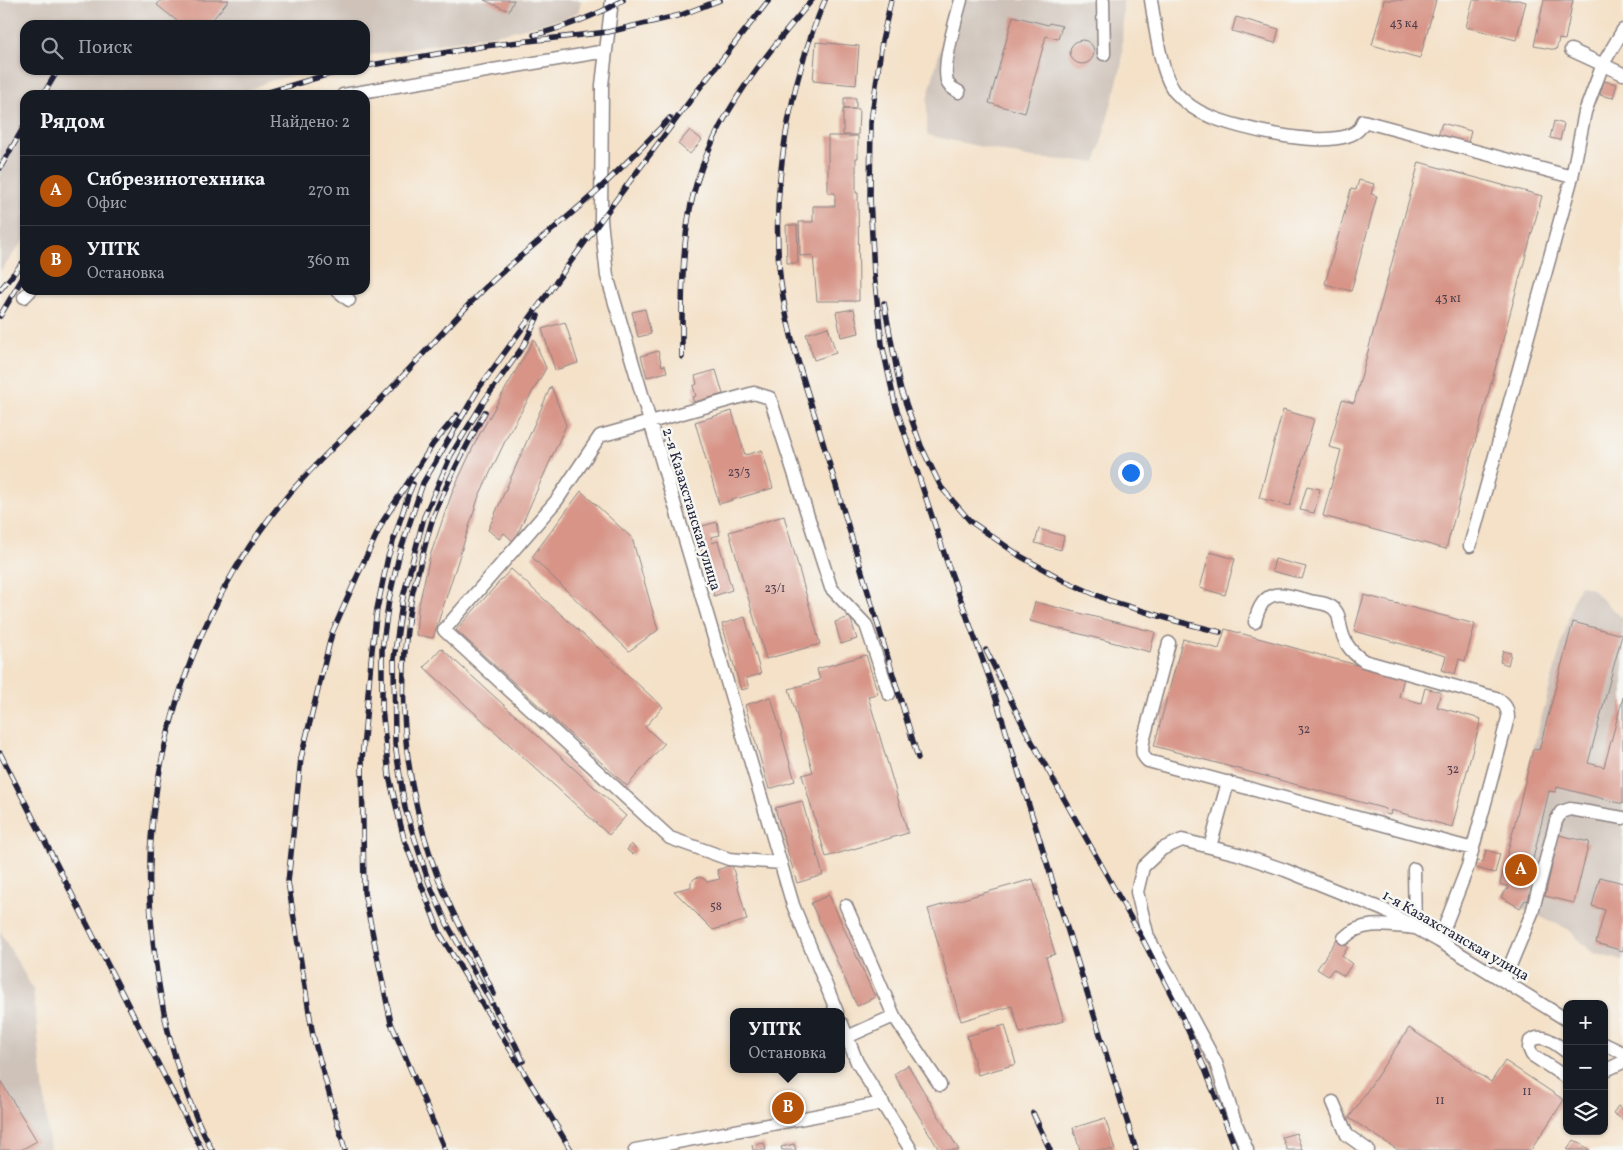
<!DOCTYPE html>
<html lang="ru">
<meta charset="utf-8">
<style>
body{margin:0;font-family:Vollkorn,serif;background:#20242c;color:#f1f3f6}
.controls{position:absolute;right:15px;bottom:15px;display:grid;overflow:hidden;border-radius:10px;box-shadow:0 1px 4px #0004}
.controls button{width:45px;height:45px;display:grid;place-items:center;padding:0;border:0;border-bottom:1px solid #363941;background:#171b24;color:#f1f3f6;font:25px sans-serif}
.you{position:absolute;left:1130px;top:472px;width:18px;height:18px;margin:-12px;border:4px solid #fff;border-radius:50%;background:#1a73e8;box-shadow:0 0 0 8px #1a73e833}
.badge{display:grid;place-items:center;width:32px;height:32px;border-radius:50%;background:#b45309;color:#fff;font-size:16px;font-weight:700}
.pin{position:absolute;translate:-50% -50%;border:2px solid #fff;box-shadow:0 1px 5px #0006}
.popup{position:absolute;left:730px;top:1008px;width:115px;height:65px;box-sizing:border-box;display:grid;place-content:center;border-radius:10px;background:#171b24;filter:drop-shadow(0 1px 4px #0005);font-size:16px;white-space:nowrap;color:#9ea1a6}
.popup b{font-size:19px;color:#f1f3f6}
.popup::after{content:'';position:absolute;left:50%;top:100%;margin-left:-10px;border:10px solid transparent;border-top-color:#171b24}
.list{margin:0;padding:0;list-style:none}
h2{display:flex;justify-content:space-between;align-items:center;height:65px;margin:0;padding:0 20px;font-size:21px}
h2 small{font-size:16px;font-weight:400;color:#9ea1a6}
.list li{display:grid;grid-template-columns:32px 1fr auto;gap:15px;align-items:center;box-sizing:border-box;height:70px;padding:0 20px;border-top:1px solid #363941}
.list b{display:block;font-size:19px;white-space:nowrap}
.list p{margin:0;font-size:16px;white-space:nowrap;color:#9ea1a6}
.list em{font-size:16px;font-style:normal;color:#9ea1a6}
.icon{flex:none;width:28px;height:28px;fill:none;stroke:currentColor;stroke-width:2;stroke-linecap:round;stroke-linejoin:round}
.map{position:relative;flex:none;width:1623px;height:1150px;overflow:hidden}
.search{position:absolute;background:#171b24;box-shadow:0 1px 4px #0004;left:20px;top:20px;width:350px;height:55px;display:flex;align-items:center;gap:12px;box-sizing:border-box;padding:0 18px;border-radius:15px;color:#9ea1a6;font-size:19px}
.panel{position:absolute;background:#171b24;box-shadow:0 1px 4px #0004;left:20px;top:90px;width:350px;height:205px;border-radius:15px}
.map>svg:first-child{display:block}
.industrial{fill:#cec2b9}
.building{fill:#d79487}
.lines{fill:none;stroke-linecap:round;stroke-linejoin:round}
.minor-casing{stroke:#8b8282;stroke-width:15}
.minor{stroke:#fff;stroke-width:12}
.rail-casing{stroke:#22223b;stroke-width:5.5}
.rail{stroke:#f6f6f2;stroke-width:4;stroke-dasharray:11;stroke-linecap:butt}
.labels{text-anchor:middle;stroke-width:5;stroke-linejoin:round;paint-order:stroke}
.number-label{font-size:12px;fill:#4f3e4e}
.street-label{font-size:15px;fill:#22223b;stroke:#f6f6f2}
</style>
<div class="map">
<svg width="1623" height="1150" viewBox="0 0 1623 1150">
<rect width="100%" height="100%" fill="#f6f6f2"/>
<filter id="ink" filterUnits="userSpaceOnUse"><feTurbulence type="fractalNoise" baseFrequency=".02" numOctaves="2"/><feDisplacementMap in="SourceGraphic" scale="10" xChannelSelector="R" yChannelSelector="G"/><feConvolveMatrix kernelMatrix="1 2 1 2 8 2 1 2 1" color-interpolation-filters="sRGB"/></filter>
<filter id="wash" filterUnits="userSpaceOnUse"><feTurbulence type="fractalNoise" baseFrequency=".0096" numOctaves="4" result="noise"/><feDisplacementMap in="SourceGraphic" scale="20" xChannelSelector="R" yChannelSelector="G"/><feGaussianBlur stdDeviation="1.12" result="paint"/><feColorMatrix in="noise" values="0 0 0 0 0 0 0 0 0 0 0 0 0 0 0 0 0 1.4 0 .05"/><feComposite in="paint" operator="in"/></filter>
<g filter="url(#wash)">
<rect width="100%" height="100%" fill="#f4e1c8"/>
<path class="industrial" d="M0,0h581l-2,11 -13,7 -62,15 -139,23v-31h-340v45h287l-45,12 -28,13h-214v144l-25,32z
M953,0h170l-1,64 -26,98 -64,-4 -105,-23v-35z
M1580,585l12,4 20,20 11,9v343l-30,-8 -25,-24 -48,-21 -19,-11 8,-10 -9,-3 33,-135 41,-151z
M0,931l33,58 17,161h-50z"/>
<g id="blocks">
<path class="building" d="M161,0h68l-21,25h-26l-25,-20z
M484,0h30l-5,11z
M1384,0h52l-16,58 -48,-13z
M1473,0h45l8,2 -10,38 -50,-13z
M1544,0h29l-8,40 -6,-1 -3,11 -22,-4z
M1013,16l35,9 1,-2 13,3 -4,13 -12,-3 -21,77 -36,-10z
M1236,17l43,12 -4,14 -43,-12z
M1070 52a12 12 0 1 1 24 0a12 12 0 1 1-24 0Z
M816,42l43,4 -3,39 -43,-4z
M1604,81l13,3 -4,14 -13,-3z
M844,98h12v11h-12z
M843,109h16l-1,26h-15z
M1554,121l10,3 -4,16 -10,-2z
M1442,123l29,8 -3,12 -30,-8z
M690,130l12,10 -12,14 -12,-10z
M828,136h30v22h-2v35h2l1,108h-42l-4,-46 -13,1 -1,-34h14v-16h22v-13h-7z
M1419,162l123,34 -96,353 -123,-33 18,-66 -12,-3 13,-47 12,3z
M1359,180l15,4 -3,10 6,2 -26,95 -26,-7 26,-95 5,1z
M786,225h11l1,38h-11z
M645,309l6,25 -13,3 -6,-25z
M854,309l5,24 -18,4 -5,-25z
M565,322l13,41 -23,7 -13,-41z
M828,327l8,26 -22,7 -8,-26z
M534,339l12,29 -38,67 -29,61 -46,142 -17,-3 2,-26 12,-53 23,-66 25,-53z
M658,351l4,15 3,-1 2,7 -20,5 -6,-21z
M716,370l7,24 -29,8 -2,-5 4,-1 -3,-10 4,-2 -2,-8z
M551,386l15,39 -52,117 -10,-9 -5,6 -11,-9z
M1283,410l31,9 -24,87 -31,-8z
M732,411l13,44 17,-5 11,38 -54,16 -24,-82z
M1307,486l13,3 -6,24 -14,-3z
M581,491l51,47 26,92 -29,21 -97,-94z
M784,516l36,128 -54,15 -37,-127z
M717,522l3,13 -9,2 1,6 6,-2 14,49 -18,6 -19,-68z
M1039,529l25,7 -3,14 -26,-7z
M1210,552l25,7 -10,36 -25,-7z
M1275,559l31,8 -4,12 -30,-8z
M511,569l152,138 -18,20 19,17 -37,42 -171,-156z
M1364,595l111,29 -10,37 -6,-2 -4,15 -13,-4 4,-14 -92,-25z
M1035,602l120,30 -5,20 -120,-31z
M745,617l16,57 -15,4 3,10 -8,2 -19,-66z
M850,617l7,22 -16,5 -6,-22z
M1573,622l49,13 -34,128 16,4 19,-70v107l-66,-17 -1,5 -7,-1 -21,89 6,1 -5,20 -4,-1 -5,8 -19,-11 5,-8 2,1 1,-3 -9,-3 33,-135 6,1z
M1225,629l179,49 -5,19 22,6 4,-15 16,4 -4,15 44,12 -29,108 -61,-17 -1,5 -5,-1 1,-5 -232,-63 29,-107 36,10z
M441,648l185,168 -17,19 -185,-168z
M1503,651l8,2 -3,12 -8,-3z
M866,655l12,39 -10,2 40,137 -82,24 -24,-82 11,-3 -24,-83 31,-9 -3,-11z
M771,697l24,84 -26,8 -24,-84z
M802,801l21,74 -26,8 -22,-75z
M1559,835l30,7 -15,61 -29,-7z
M631,844l6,6 -4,5 -6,-5z
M1486,850l14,4 -5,19 -19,-5 2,-7 5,1z
M732,865l15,55 -34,10 -39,-39 17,-4v-5l4,-4 5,-1 4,2 3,3 13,-3 -3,-9z
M1600,877l23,6v68l-27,-8 9,-33 -13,-4z
M1033,879l22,75 -9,3 18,64 -44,12 -8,-27 -51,15 -33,-112z
M829,895l46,102 -18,9 -46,-103z
M1337,939l11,8 -6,9 10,8 -8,12 -11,-7 -5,7 -11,-7z
M1005,1025l11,39 -38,11 -11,-39z
M1409,1028l82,54 14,-21 59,39 -33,50h-133l-49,-32z
M908,1065l51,85h-20l-45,-76z
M0,1080l37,61 -16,9h-21z
M1618,1106l5,3v11l-10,-7z
M1105,1118l10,32h-35l-7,-22z
M1296,1133l6,17h-15l-5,-13z
M1574,1140l16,10h-23z
M764,1143l2,7h-13l-1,-5z
M794,1144l2,6h-14l-1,-3z"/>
</g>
</g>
<g filter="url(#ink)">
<use href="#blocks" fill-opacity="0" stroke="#8b8282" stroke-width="1"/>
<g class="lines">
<defs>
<path id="minor" d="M612,0l-10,85 -1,135 6,56 186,629 44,107
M1103,0l1,54
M1151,0c4,24 9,73 24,92 9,10 21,19 34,24 27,12 130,38 151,12 2,-2 2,-5 3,-7l209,56
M1571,50l52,24
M959,92c-3,-2 -8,-4 -10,-7 -10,-12 8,-69 12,-85
M343,95l263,-44
M337,290l12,10
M24,297l7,-7
M1470,546l102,-369 13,-65 18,-48 20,-34
M1255,622c8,-36 26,-29 55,-21 8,2 20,2 25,9 4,4 4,9 5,14 3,17 9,27 24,37l132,37c9,6 12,10 12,20l-40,148 -29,75
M1169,643l-26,99c-1,8 -2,13 5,19l325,88
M1210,847l18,-65
M781,863l-52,-4 -59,-21 -226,-208 113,-130 43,-64 154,-43 16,5 61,190 35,37 23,69
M846,906l48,110 -47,21
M1344,938c18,-19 48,-12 71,-10l-1,-59
M1504,980l28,-67 24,-92 5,-9 9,-3 53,9
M894,1016l46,69
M842,1024l15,38 54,88
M1604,1044l19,9
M1567,1052c-12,-8 -23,-20 -37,-11l-1,7 3,7 35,23
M1604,1071l19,-9
M1333,1102l14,33 21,15
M635,1150l248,-47
M1247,1150l-13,-31 -18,-56 -68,-126 -11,-45 6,-25 19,-18 20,-9 56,14 47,16 99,40 55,31 128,79"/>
</defs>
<use href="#minor" class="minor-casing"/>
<use href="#minor" class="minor"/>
<defs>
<path id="rail" d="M825,0c-34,79 -53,180 -46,265 5,66 30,128 48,191 30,100 61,201 91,302
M891,0l-9,41 -11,81 -1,75 4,77 8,70 13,60 52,158 43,118 146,470
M534,35c29,-7 64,-20 89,-35
M365,66l120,-20 123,-14 73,-17 39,-15
M43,95l15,-25
M259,95l67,-20 22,-5
M0,168l25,-43
M0,290l25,-30
M884,303l16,84 21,59 20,41 29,34 50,35 45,25 45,20 66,20 44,11
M0,316l25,-42
M682,357c0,-49 -1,-100 8,-148 16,-82 70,-147 122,-209
M485,412c-19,35 -39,71 -53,109 -4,12 -7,26 -11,40 -3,13 -8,26 -10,40 -15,89 -8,174 21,260 16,47 41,89 62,133
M413,484l-4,9 -21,64 -11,52 -5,41 -10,110 2,132 27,131 54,127
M986,650l40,81 116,207 37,72 26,59 31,81
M0,753l202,397
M523,1061l-8,-17 -68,-120 -18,-41 -24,-75 -10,-64 -1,-85 9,-62 21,-80 27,-62 33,-54 40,-56 14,-29
M1033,1113l17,37
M212,1150c-38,-71 -55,-153 -61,-232 -10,-141 35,-290 120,-402 33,-43 73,-78 110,-117 35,-36 67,-74 102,-109 37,-36 79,-66 117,-102 24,-22 47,-46 70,-70
M345,1150l-32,-114 -25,-154 13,-124 31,-125 27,-61 24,-51 50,-77 24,-29
M571,1150l-131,-216 -36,-95 -15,-63 -7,-68v-58l7,-51 11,-47 23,-69 56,-95 122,-168 97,-130 71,-90"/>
</defs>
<use href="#rail" class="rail-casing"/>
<use href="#rail" class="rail"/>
</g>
</g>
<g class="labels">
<g class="number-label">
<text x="1404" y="27">43 к4</text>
<text x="1448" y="302">43 к1</text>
<text x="739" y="476">23/3</text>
<text x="775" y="592">23/1</text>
<text x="1304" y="733">32</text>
<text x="1453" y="773">32</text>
<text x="716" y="910">58</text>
<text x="1527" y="1095">11</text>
<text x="1440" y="1104">11</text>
</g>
<g class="street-label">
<text transform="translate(692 509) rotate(73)" y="5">2-я Казахстанская улица</text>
<text transform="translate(1456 935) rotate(30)" y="5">1-я Казахстанская улица</text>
</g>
</g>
</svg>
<div class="controls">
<button>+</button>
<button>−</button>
<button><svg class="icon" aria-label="layers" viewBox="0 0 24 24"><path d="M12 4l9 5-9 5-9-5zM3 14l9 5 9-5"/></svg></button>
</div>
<div class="you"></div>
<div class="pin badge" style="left:1521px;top:870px">A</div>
<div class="pin badge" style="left:788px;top:1108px">B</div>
<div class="popup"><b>УПТК</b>Остановка</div>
<div class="search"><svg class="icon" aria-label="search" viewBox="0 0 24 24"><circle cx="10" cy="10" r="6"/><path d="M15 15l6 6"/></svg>Поиск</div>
<section class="panel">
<h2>Рядом<small>Найдено: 2</small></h2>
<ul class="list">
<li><span class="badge">A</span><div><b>Сибрезинотехника</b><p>Офис</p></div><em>270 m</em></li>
<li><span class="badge">B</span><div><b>УПТК</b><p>Остановка</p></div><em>360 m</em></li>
</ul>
</section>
</div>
